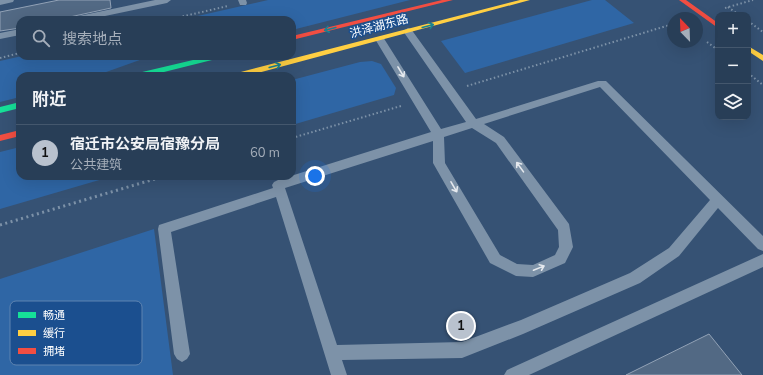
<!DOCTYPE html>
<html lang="zh">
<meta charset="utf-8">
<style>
body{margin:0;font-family:"Nunito Sans","Noto Sans SC",sans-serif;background:#30455d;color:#f1f3f6}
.controls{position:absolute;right:12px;top:12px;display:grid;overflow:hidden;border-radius:8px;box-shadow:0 4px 16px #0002}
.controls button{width:36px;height:36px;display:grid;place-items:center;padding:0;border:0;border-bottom:1px solid #44576d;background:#283e57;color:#f1f3f6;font:20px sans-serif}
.compass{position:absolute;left:667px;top:12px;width:36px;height:36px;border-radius:50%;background:#283e57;box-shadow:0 4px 16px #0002;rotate:337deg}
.you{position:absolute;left:315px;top:176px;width:14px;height:14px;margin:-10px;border:3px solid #fff;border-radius:50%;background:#1a73e8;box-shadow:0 0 0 6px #1a73e833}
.badge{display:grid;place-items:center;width:26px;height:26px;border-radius:50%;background:#b9c2ce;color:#111;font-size:13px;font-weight:700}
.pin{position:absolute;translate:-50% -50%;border:2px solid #fff;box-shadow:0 1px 4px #0006}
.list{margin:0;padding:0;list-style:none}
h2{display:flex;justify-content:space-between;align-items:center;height:52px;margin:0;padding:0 16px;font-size:17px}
h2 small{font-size:13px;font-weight:400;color:#a5aeba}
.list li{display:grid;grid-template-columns:26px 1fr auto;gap:12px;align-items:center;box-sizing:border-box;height:56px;padding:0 16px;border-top:1px solid #44576d}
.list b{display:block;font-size:15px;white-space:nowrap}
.list p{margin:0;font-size:13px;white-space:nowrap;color:#a5aeba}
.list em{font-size:13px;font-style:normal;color:#a5aeba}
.icon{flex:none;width:22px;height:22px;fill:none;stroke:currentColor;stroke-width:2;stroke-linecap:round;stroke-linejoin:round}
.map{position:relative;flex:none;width:763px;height:375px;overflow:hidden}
.search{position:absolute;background:#283e57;box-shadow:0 4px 16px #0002;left:16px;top:16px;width:280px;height:44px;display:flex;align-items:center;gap:10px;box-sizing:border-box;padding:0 14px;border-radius:12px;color:#a5aeba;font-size:15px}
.panel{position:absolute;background:#283e57;box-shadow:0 4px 16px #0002;left:16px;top:72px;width:280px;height:108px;border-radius:12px}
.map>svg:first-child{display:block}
.green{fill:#2f66a5}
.building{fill:#526984;stroke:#92a2b6}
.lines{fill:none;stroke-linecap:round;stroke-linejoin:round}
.path-far1{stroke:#7d92a8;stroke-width:2;stroke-dasharray:1.5 2.5;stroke-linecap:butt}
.path{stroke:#7d92a8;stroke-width:3;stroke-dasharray:2 3.5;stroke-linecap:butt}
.lane{fill:#7d92a8;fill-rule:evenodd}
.fast{fill:#16e098;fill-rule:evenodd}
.slow{fill:#ffcf43;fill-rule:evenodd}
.jam{fill:#f24e42;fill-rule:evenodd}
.oneway{stroke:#198292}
.oneway2{stroke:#e5e9ee}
.labels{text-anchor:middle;stroke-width:3;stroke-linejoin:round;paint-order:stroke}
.far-street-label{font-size:12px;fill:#fff;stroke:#1b4f8f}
.key{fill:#1b4f8f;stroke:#5f84b1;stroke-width:1}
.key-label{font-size:11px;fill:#fff}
</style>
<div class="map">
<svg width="763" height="375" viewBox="0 0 763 375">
<rect width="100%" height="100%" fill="#365274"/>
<path class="green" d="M268,0h142l-118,30v-10h-112z
M592,0h13l29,23 -169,50 -24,-32z
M22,56h129l-56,20h-75v21l-20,5v-41z
M372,61l9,3 15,24 -2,7 -102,30v-45l68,-18z
M20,147v29h93l-113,33v-57z
M154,229l19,146h-173v-96z"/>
<path class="building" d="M59,0h51l1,8 -55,12h-36v8l-20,3v-19z
M709,334l33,41h-116z"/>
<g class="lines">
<path class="path-far1" d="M728,7l11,8
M725,8l28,-8
M167,20l61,-14
M748,21l15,11
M707,42l11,8
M0,58l20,-5
M748,73l15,12
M467,86l206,-62
M292,138l109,-32"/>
<path class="path" d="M0,225l165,-49"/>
<path class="lane" d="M0,0h14l-1,2 -13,3z
M155,0h16l-4,3 -81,17h-16l4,-3z
M238,0h8l1,3 -1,2h-6z
M408,28l3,1 65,90 122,-38h8l157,155v15l-5,-2 -40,-41 -39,48 -39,27 -117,51 -61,24 -120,2 5,15h-16l-55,-178 -105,35 19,122 -3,5 -5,3 -5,-3 -3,-5 -16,-125 1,-4 114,-37 -1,-3 2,-3 4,-2 153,-48 -56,-93 2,-2h6l58,92 25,-7 -63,-91zM600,87l110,113 -41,48 -39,25 -109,47 -59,22 -125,3 -52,-157 148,-47v22l57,100 26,13 17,1 32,-14 8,-16 -4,-23 -65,-87 -20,-13zM472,128l24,15 62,87 1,17 -4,8 -22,10 -16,-1 -17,-9 -55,-92 -1,-26z
M20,29v6l-20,4v-6z
M763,254v13l-234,108h-25l3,-5z"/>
<path class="fast" d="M210,56h14l-4,2 -72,18h-14l4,-3z
M20,102v6l-20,5v-6z"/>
<path class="slow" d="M520,0h10l-283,76h-14l4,-3z
M748,46l15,9v6l-15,-10z"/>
<path class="jam" d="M442,0h11l-161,40v-4z
M679,0h7l32,23v5z
M20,130v6l-20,5v-6z"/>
</g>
<defs><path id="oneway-shaft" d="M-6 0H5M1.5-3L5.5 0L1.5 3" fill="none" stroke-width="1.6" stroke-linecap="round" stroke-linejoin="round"/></defs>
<g class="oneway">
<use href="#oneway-shaft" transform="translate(428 26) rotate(-15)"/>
<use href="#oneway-shaft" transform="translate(330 29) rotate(166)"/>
<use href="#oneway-shaft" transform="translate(275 66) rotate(-15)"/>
</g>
<g class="oneway2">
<use href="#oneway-shaft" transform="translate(401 72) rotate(59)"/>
<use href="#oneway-shaft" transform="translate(520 167) rotate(-126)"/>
<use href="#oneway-shaft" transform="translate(454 187) rotate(60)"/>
<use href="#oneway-shaft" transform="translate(539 268) rotate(-22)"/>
</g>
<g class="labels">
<g class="far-street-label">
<text transform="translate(379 26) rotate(-15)" y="4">洪泽湖东路</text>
</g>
</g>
<rect x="10" y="301" width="132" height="64" rx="6" class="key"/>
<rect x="18" y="312" width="18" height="6" fill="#16e098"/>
<rect x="18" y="330" width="18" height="6" fill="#ffcf43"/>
<rect x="18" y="348" width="18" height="6" fill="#f24e42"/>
<g class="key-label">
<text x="43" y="319">畅通</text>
<text x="43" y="337">缓行</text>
<text x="43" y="355">拥堵</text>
</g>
</svg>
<div class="controls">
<button>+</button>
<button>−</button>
<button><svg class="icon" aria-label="layers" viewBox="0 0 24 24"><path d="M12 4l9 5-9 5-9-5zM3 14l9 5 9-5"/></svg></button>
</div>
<svg class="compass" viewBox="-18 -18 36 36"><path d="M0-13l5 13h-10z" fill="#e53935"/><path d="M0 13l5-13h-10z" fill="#a5aeba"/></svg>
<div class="you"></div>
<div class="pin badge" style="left:461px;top:326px">1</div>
<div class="search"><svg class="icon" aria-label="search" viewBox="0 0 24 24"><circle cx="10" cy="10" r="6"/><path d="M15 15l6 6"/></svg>搜索地点</div>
<section class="panel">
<h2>附近<small></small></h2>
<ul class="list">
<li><span class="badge">1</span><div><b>宿迁市公安局宿豫分局</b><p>公共建筑</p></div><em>60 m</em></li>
</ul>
</section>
</div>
